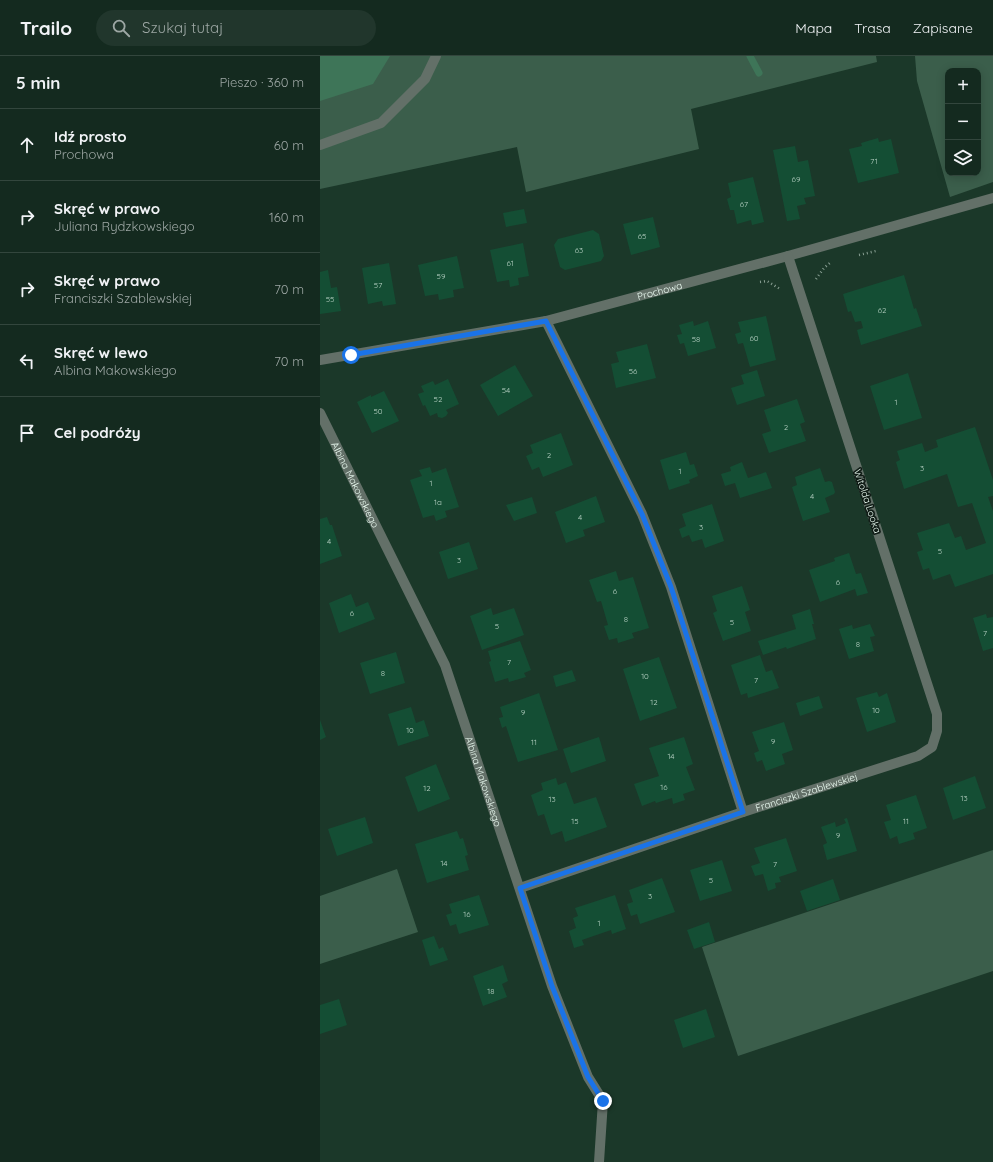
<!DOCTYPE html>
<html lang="pl">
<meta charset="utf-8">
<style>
body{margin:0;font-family:Quicksand,sans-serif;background:#21362c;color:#f1f3f6}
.controls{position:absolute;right:12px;top:12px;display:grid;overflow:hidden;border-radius:8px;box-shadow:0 2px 10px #0003}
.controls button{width:36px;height:36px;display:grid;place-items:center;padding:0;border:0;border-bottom:1px solid #33463d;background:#142a1f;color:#f1f3f6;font:20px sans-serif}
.stop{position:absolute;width:12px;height:12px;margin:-9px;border:3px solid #1a73e8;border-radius:50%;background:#fff}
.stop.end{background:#1a73e8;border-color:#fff;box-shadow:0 1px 4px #0008}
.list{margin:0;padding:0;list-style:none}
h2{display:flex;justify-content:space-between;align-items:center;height:52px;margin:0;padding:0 16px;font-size:17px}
h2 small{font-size:13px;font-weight:400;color:#9da7a4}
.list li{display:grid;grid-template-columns:26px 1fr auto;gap:12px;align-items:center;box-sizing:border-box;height:72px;padding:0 16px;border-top:1px solid #33463d}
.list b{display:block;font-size:15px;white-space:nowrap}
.list p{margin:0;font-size:13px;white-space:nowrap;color:#9da7a4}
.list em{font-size:13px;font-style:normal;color:#9da7a4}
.icon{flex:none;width:22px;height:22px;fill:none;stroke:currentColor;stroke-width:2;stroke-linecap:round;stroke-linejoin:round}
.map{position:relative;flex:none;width:673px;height:1106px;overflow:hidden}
header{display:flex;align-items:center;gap:24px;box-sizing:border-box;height:56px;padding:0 20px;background:#142a1f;border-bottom:1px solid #33463d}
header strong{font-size:19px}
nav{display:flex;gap:22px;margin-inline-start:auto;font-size:14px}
.search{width:280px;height:36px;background:#21362c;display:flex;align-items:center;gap:10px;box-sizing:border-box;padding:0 14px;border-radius:22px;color:#9da7a4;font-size:15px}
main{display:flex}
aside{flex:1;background:#142a1f}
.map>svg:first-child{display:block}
.green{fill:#3b5e4b;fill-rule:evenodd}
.water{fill:#3e7558}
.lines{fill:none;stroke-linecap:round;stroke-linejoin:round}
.stream{stroke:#3e7558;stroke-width:7}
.building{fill:#144e34}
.path{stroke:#8aa094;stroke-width:2.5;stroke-dasharray:1 3;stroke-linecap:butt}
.service{stroke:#637068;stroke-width:10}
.minor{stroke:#637068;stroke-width:10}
.route{stroke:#1a73e8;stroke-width:5}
.labels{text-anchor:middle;stroke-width:3.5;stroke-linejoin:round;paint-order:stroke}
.number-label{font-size:8px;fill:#b3cec0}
.street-label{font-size:10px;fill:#e8f9ef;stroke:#101c16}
</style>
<header>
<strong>Trailo</strong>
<div class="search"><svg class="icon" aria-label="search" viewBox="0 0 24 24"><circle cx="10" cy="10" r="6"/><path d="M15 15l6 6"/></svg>Szukaj tutaj</div>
<nav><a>Mapa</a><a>Trasa</a><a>Zapisane</a></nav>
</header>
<main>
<aside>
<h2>5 min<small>Pieszo · 360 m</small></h2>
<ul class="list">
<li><svg class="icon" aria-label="ahead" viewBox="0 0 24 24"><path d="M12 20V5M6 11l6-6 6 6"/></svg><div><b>Idź prosto</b><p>Prochowa</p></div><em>60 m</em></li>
<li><svg class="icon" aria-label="right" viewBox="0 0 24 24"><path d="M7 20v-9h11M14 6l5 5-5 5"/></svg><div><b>Skręć w prawo</b><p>Juliana Rydzkowskiego</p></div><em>160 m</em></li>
<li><svg class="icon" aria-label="right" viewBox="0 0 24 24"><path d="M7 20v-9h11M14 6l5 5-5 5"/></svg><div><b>Skręć w prawo</b><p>Franciszki Szablewskiej</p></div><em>70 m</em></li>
<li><svg class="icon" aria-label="left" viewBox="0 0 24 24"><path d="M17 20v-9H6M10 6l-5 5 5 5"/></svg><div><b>Skręć w lewo</b><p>Albina Makowskiego</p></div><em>70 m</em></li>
<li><svg class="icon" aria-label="arrive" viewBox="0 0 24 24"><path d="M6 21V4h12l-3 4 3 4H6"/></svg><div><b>Cel podróży</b></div></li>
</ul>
</aside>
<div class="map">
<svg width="673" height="1106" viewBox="0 0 673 1106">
<rect width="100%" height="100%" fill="#1b3829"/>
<path class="green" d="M0,0h556l1,6 -186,47 8,40 -173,43 -9,-45 -197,42z
M595,0h78v126l-43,15 -33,-116zM628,15h30v102h-30z
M673,794v121l-255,85 -36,-109z
M77,813l21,63 -98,32v-68z"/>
<path class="water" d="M0,0h70l-17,28 -53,17z"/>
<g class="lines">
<path class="stream" d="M430,0l9,17"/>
</g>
<path class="building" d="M558,82l1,4 12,-3 8,34 -41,10 -9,-34 13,-3 -1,-3z
M475,90l3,16 10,-2 7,36 -11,2 2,6 -9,2 3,13 -13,2 -14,-71z
M433,121l11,45 -12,3 -1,-5 -14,4 -3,-14h-4l-3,-11 4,-2 -3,-14z
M204,153l3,14 -21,4 -3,-14z
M333,161l7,30 -29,8 -8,-31z
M273,174l6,4 5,22 -3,5 -36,9 -5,-3 -6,-22 4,-6z
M203,187l6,33 -11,2 1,7 -9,2 -1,-7 -12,2 -7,-32z
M137,200l7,32 -11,2 1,7 -15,3 -1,-6 -13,2 -7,-31z
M69,207l7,41 -13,2 -1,-5 -14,3 -6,-36z
M8,214l3,18 6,-1 4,24 -21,3v-42z
M584,219l10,34 2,-1 6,18 -61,19 -4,-15 6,-2 -2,-7 -6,1 -4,-11 -3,1 -5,-18z
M446,260l10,44 -26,7 -7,-24 -5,1 -3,-10 6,-2 -3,-10z
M373,265l1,5 14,-5 8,27 -28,8 -4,-13 -4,1 -3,-9 5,-1 -3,-9z
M327,288l9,34 -40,10 -5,-24 8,-2 -3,-10z
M195,309l18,31 -35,20 -18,-31z
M437,314l8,26 -28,9 -6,-17 13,-4 -3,-9z
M588,317l14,45 -38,12 -14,-44z
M128,323l11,25 -13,6 2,3 -2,3 -4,2 -4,-1 -1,-4 -7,3 -5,-11 -2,1 -5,-12 6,-2 -3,-6 12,-5 2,4z
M64,335l15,30 -27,12 -15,-31 14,-7v2z
M477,343l8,23 -5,2 6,17 -37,12 -7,-19 9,-3 -7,-21z
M655,371l18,53v16l-5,1 5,14v63l-38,13 -5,-13 -17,6 -4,-12 -6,2 -6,-18 6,-2 -6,-17 32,-10 6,15 6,-2 5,14 20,-7 -14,-40 -14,4 -11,-33 -43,15 -8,-27 4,-2 -3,-9 25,-8 3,9 13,-5 -2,-7z
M241,377l12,32 -30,12 -4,-10 -7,3 -6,-14 7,-3 -3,-8z
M366,396l4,13 4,-1 4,12 -9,4 1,3 -21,7 -9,-30z
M422,406l6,16 18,-6 6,16 -32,10 -5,-15 -10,3 -4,-12 10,-3 -1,-4z
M110,411l2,6 14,-5 13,39 -14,4 2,6 -11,4 -2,-6 -11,3 -13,-38 12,-4 -3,-6z
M500,412l5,14 4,-1 3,1 3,10 -1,2 -9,4 5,14 -27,9 -11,-34 5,-2 -2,-8z
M276,440l9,26 -22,8 2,6 -19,7 -11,-31z
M212,441l5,16 -23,8 -8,-16z
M392,448l12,37 -19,7 -3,-9 -10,3 -3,-7 -7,3 -3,-9 7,-3 -4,-12z
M7,461l3,8h2l10,31 -22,8v-45z
M149,486l9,27 -30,10 -9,-27z
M529,497l7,21 5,-1 7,20 -11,3 -2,-7 -35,13 -11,-32 26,-9 -1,-3z
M296,515l3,10 14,-4 16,51 -17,5 2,5 -16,5 -1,-5 -8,2 -5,-14 4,-1 -7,-24 -4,1 -8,-22z
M422,530l8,24 -5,2 6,19 -28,10 -10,-28 4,-2 -5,-15z
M31,538l5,13 12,-5 7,17 -36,14 -10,-30z
M171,552l2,7 21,-7 10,27 -42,15 -12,-34z
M490,553l4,15h-2l4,15 -29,10 -1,-2 -23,8 -5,-14 38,-12 -4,-14z
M666,558l1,4 6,-1v31l-10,3 -10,-33z
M550,568l5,12 -5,1 4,14 -25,8 -10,-30 13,-4 1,4z
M200,585l11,29 -7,3 2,4 -17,5 -1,-4 -13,4 -6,-20 2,-1 -3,-10z
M76,596l9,31 -35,11 -10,-31z
M440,599l6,17 6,-2 7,18 -31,10 -1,-5 -6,2 -10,-30z
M339,601l18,51 -37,13 -17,-52z
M252,614l4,11 -20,6 -3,-11z
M557,636l2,5 8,-4 9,29 -29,10 -11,-34z
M219,637l19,57 -40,12 -12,-36 -4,2 -3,-10 4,-1 -3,-10z
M499,640l4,12 -23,8 -4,-13z
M91,651l5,16 8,-3 5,16 -31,10 -10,-32z
M0,664l6,17 -6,3z
M464,666l9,28 -11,4 3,10 -19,7 -4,-11 -5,2 -3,-9 5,-2 -7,-19z
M279,681l7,24 -35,12 -8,-24z
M364,681l9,27 -7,3 9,23 -12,4 2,6 -12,4 -1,-6 -16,5 -1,-2 -13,5 -8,-22 25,-8 -10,-28z
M116,708l14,35 -32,13 -13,-35z
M655,720l11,32 -33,12 -10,-32z
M236,722l2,7 8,-3 8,22 22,-7 11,30 -42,15 -3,-11 -11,4 -7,-21 -6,2 -7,-21 12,-5 -2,-7z
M596,739l11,33 -14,5 2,6 -16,5 -2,-8 -7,3 -6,-17 7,-2 -5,-15z
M45,761l8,26 -36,13 -9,-27z
M527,762l10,33 -30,9 -4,-15 4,-2 -6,-16 14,-5 1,5 10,-4 -2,-4z
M137,775l3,8 3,-1 5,17 -3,1 4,14 -42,13 -12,-39z
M466,782l11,33 -18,6 2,5 -6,1 1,5 -8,3 -5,-17 -8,2 -4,-10 9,-3 -6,-15z
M402,804l10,31 -32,10 -10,-31z
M342,822l13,34 -35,12 -3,-10 -6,2 -4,-12 6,-2 -4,-12z
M513,823l7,21 -33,11 -7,-20z
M159,839l10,30 -30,9 -3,-10 -6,2 -4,-11 6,-2 -3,-9z
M295,839l11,34 -14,5 -1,-4 -29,10 2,5 -10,3 -5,-17 7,-3 -3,-10 5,-2 -3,-8z
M389,866l6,20 -21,7 -7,-19z
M114,880l5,13 4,-2 5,13 -18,6 -8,-26z
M183,909l5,16 -6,3 5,13 -24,9 -10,-30z
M19,943l8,26 -27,9v-29z
M386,953l9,28 -32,11 -9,-28z"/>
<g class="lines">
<path class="path" d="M539,199l17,-4
M496,223l8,-11 7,-6
M440,226l7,-1 13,8"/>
<path class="service" d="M0,89l61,-22 44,-44 11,-23
M279,1106l4,-61"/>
<g class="minor">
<path d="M226,265l96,193 29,73 72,225"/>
<path id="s1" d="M0,304l226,-39 242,-65 205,-58"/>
<path id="s2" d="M0,357l125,252 107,321 36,91 15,24"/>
<path id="s3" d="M200,832l223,-76 175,-56 14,-9 5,-16v-17l-149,-458"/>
</g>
</g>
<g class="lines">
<path class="route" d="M31,299l195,-34 96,193 29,73 72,225 -223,76 32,98 36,91 15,24"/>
</g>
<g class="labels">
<g class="number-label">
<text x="554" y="108">71</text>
<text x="476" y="126">69</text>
<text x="424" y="151">67</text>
<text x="322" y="183">65</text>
<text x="259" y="197">63</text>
<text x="190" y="210">61</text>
<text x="121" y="223">59</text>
<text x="58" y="232">57</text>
<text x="10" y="246">55</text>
<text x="562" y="257">62</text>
<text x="434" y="285">60</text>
<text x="376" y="286">58</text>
<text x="313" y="318">56</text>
<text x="186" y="337">54</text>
<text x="118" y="346">52</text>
<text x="576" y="349">1</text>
<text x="58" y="358">50</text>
<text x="466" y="374">2</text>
<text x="229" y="402">2</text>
<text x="602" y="415">3</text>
<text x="360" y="418">1</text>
<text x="111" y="430">1</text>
<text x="492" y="443">4</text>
<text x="118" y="449">1a</text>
<text x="260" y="464">4</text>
<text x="381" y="474">3</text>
<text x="9" y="488">4</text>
<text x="620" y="498">5</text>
<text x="139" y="507">3</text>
<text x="518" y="529">6</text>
<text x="295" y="538">6</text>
<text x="32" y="560">6</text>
<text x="306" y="566">8</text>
<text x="412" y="569">5</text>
<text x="177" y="573">5</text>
<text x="665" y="580">7</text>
<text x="538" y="591">8</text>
<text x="189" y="609">7</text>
<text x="63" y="620">8</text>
<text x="325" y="623">10</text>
<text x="436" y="627">7</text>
<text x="334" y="649">12</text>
<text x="556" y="657">10</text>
<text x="203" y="659">9</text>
<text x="90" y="677">10</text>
<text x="453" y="688">9</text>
<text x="214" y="689">11</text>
<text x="351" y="703">14</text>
<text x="344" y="734">16</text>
<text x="107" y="735">12</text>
<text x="644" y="745">13</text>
<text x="232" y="746">13</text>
<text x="255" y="768">15</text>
<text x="586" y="768">11</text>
<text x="518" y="782">9</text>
<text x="124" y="810">14</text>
<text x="455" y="811">7</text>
<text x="391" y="827">5</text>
<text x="330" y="843">3</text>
<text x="147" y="861">16</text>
<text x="279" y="870">1</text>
<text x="171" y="938">18</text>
</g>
<g class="street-label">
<text dy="4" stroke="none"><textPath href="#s1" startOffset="347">Prochowa</textPath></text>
<text dy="4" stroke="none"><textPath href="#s2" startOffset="80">Albina Makowskiego</textPath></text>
<text transform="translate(548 445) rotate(72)" y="4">Witolda Looka</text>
<text dy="4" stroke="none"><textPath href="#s2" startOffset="404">Albina Makowskiego</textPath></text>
<text dy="4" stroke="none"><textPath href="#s3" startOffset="302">Franciszki Szablewskiej</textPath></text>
</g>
</g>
</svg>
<div class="controls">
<button>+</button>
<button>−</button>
<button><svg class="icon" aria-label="layers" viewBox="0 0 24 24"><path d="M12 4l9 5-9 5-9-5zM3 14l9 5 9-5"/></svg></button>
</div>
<div class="stop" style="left:31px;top:299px"></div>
<div class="stop end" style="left:283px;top:1045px"></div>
</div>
</main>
